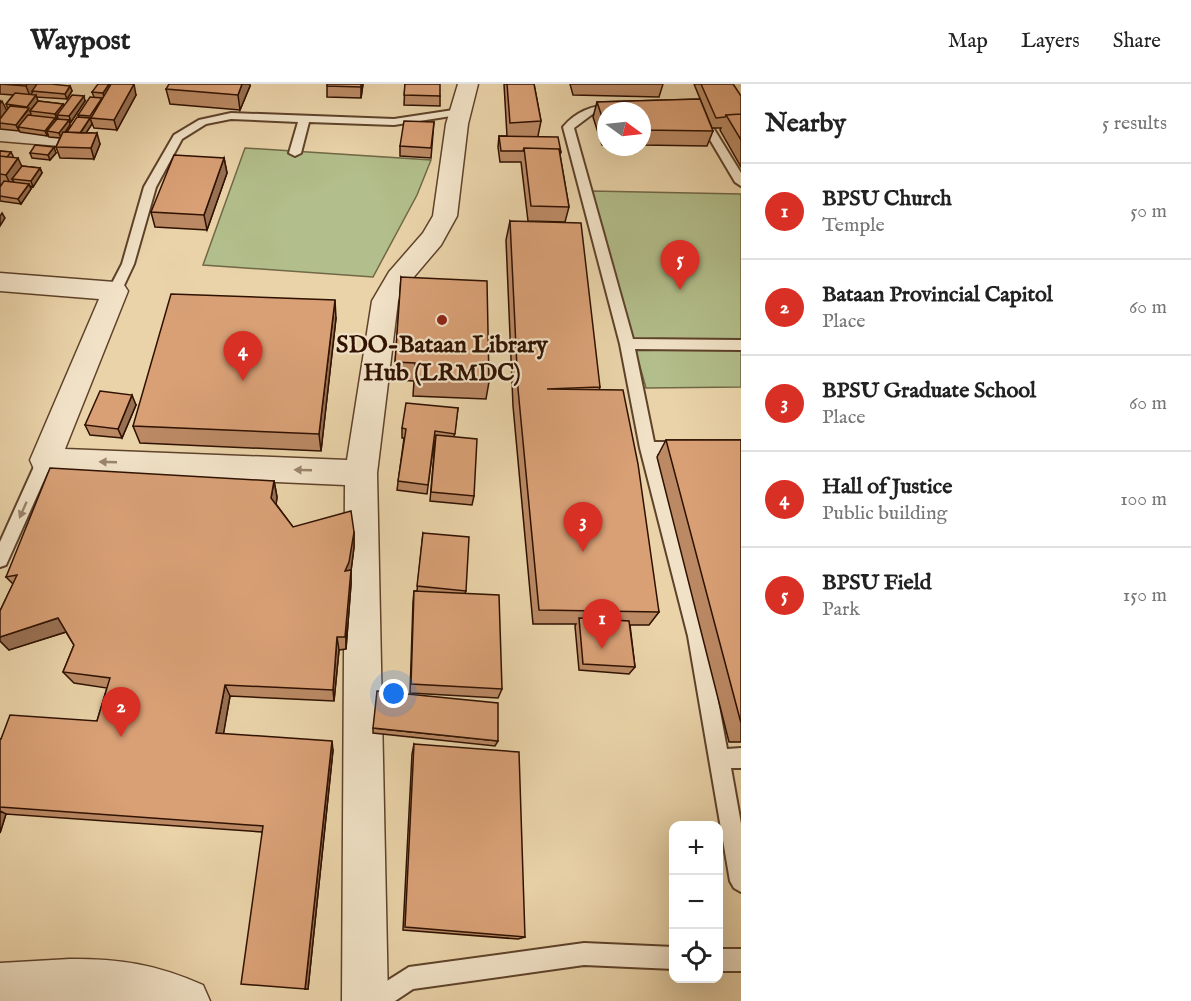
<!DOCTYPE html>
<meta charset="utf-8">
<style>
body{margin:0;font-family:"IM FELL English",serif;background:#f6f6f6;color:#222}
.controls{position:absolute;right:18px;bottom:18px;display:grid;overflow:hidden;border-radius:12px;box-shadow:0 6px 24px #0002}
.controls button{width:54px;height:54px;display:grid;place-items:center;padding:0;border:0;border-bottom:2px solid #e0e0e0;background:#fff;color:#222;font:30px sans-serif}
.compass{position:absolute;left:597px;top:18px;width:54px;height:54px;border-radius:50%;background:#fff;box-shadow:0 6px 24px #0002;rotate:105deg}
.you{position:absolute;left:394px;top:610px;width:21px;height:21px;margin:-15px;border:4px solid #fff;border-radius:50%;background:#1a73e8;box-shadow:0 0 0 9px #1a73e833}
.badge{display:grid;place-items:center;width:39px;height:39px;border-radius:50%;background:#d93025;color:#fff;font-size:20px;font-weight:700}
.pin{position:absolute;translate:-50% -50px;filter:drop-shadow(0 2px 3px #0008)}
.pin::after{content:'';position:absolute;top:32px;width:21px;height:18px;background:inherit;clip-path:polygon(0 0,100% 0,50% 100%)}
.list{margin:0;padding:0;list-style:none}
h2{display:flex;justify-content:space-between;align-items:center;height:78px;margin:0;padding:0 24px;font-size:26px}
h2 small{font-size:20px;font-weight:400;color:#767676}
.list li{display:grid;grid-template-columns:39px 1fr auto;gap:18px;align-items:center;box-sizing:border-box;height:96px;padding:0 24px;border-top:2px solid #e0e0e0}
.list b{display:block;font-size:22px;white-space:nowrap}
.list p{margin:0;font-size:20px;white-space:nowrap;color:#767676}
.list em{font-size:20px;font-style:normal;color:#767676}
.icon{flex:none;width:33px;height:33px;fill:none;stroke:currentColor;stroke-width:2;stroke-linecap:round;stroke-linejoin:round}
.map{position:relative;flex:none;width:741px;height:917px;overflow:hidden}
header{display:flex;align-items:center;gap:36px;box-sizing:border-box;height:84px;padding:0 30px;background:#fff;border-bottom:2px solid #e0e0e0}
header strong{font-size:28px}
nav{display:flex;gap:33px;margin-inline-start:auto;font-size:21px}
main{display:flex}
aside{flex:1;background:#fff}
.map>svg:first-child{display:block}
.green{fill:#b2be8b;stroke:#706846;stroke-width:1.5}
.lines{fill:none;stroke-linecap:round;stroke-linejoin:round}
.service-casing{stroke:#5e422a;stroke-width:4}
.minor-casing{stroke:#5e422a;stroke-width:3}
.service{fill:#f1e2c7;fill-rule:evenodd}
.minor{fill:#f1e2c7;fill-rule:evenodd}
.wall{fill:#bb8a65;stroke:#2f1100;stroke-width:1.5}
.shaded-wall{fill:#987053;stroke:#2f1100;stroke-width:1.5}
.building{fill:#d9a076;stroke:#2f1100;stroke-width:1.5}
.oneway{fill:#9a846d}
.poi-dot{fill:#8f2418;stroke:#f1e2c7;stroke-width:2}
.labels{text-anchor:middle;stroke-width:4.5;stroke-linejoin:round;paint-order:stroke}
.poi-label{font-size:24px;font-weight:bold;fill:#2f1100;stroke:#f1e2c7}
</style>
<header>
<strong>Waypost</strong>
<nav><a>Map</a><a>Layers</a><a>Share</a></nav>
</header>
<main>
<div class="map">
<svg width="741" height="917" viewBox="0 0 741 917">
<rect width="100%" height="100%" fill="#ead3a9"/>
<filter id="stains"><feTurbulence type="fractalNoise" baseFrequency=".00333" numOctaves="4"/><feColorMatrix values="0 0 0 0 .2 0 0 0 0 .09 0 0 0 0 .02 0 0 0 .5 -.17"/></filter>
<radialGradient id="worn" r=".72"><stop offset=".6" stop-color="#630" stop-opacity="0"/><stop offset="1" stop-color="#630" stop-opacity=".3"/></radialGradient>
<path class="green" d="M245,64l186,12 -14,35 -44,82 -170,-12z
M591,107l150,3v193l-95,1z"/>
<g class="lines">
<defs>
<path id="service" d="M617,21l4,1v4l-27,3 -20,15 59,211 108,1v10l-106,-1 19,93h36l3,4 -3,4 -33,4 49,182 21,113 14,-1v20h-10l10,56v68l-7,-4 -4,-7 -42,-245 -48,-188 -20,-104 -57,-217c14,-17 32,-23 54,-22z
M460,25l5,3 -1,2 -70,11 -85,-3 -8,31 -6,3 -6,-3 9,-31 -67,-3 -25,5 -24,15 -26,48 -22,77 -14,30 -5,1 -7,-4 14,-27 22,-77 30,-52 25,-15 32,-7 163,6z
M701,29l5,3 35,57v13l-6,-4 -39,-66z
M45,370l5,2 3,4 -47,105 -6,2v-25l37,-82 3,-4z
M584,859l90,4v22l-90,-4 -171,24 -18,12h-30l3,-8 41,-26z
M718,865h23v22h-23z"/>
<path id="minor" d="M458,0h20l-10,40 -11,92 -16,29 -34,40 -9,16 -21,172 11,528h-46l3,-516 -300,-13 -11,-3 -4,-9 69,-161 -99,-8v-18l115,9 9,3 4,6 -63,158 282,11 25,-159 17,-29 34,-39 10,-17 13,-92z
M0,43l60,5 8,2 3,5 -3,5 -8,2 -60,-5z
M70,875c52,0 85,5 133,26l7,16h-210v-38z"/>
</defs>
<use href="#service" class="service-casing"/>
<use href="#minor" class="minor-casing"/>
<use href="#service" class="service"/>
<use href="#minor" class="minor"/>
</g>
<path class="wall" d="M0,0l70,2 2,5 -5,8 -31,-2 2,4 25,3 1,2 21,-5 -14,21h-2l1,3 -5,7h2l12,-15 -1,-2 16,-18 -2,-5 44,3 -19,35 -23,-2 -3,-7 1,3 -6,9 14,11 -6,15 -34,-1 -4,-11 4,-9 -11,-1 -1,-2 -1,1 -27,-4 -1,-2v1l-19,-2v-29l6,11 2,-2 -2,-5 7,-9 -13,-1z
M363,0l-2,14 -34,-1v-11z
M405,0l35,12v10l-36,-1z
M504,0h30l7,37 -3,15 23,16 -1,3 9,52 -4,15 -37,-1 -7,-59h-21l-2,-15 1,-11h8z
M570,0h93l-4,13 -86,-2z
M694,0h39l8,12v71l-21,-37 1,-2h-9z
M250,2l-10,24 -70,-6 -4,-15z
M700,15l13,32 -6,15 -65,-1v-34h-36v34h-4l-9,-28 4,-15z
M434,38l-3,36 -31,-2v-10z
M0,67l11,1 3,6 8,8 18,2 2,5 -9,14 -3,-1 1,3 -10,15 -21,-3v-16l1,1 1,-1 -2,-1z
M30,69h26l-6,7 -18,-2z
M224,74l3,15 -20,57 -52,-3 -4,-15z
M510,137l90,166 -1,3 60,222 -10,13h-19l5,42 -6,7 -50,-4 -4,-44 1,-2h-43l-20,-218 -7,-166z
M401,193l88,105 -3,17 -73,-3 1,-15 -20,-1z
M336,234l-15,133 -181,-8 -7,-17z
M136,321l-14,33 -32,-3 -5,-10z
M458,324l-4,29 20,59 -2,9 -42,-4 5,-60h-1l-7,53 -30,-4 7,-52h-2v-10z
M666,356h75v302h-12l-72,-285z
M274,397l3,16 -1,7 17,23 61,5v15l-3,24v13l-5,65 -7,1 -5,51 -104,-5 -7,38 110,16 -25,239h-3l-43,-157 -256,-18 -6,19v-94l97,-18 10,-33 -33,-5 -11,-11 11,-27 -8,-13 -57,18 -9,-9v-30l13,-27 -7,-7z
M423,449l43,58 -1,2 37,96 -4,9 -88,-5 3,-91 1,-11h3z
M373,644l125,13 -3,5 -122,-13z
M414,660l111,193 -7,2 -115,-9 9,-176z"/>
<path class="shaded-wall" d="M27,0h11l-8,12 -4,-10z
M109,0h4l-9,14 -1,-5z
M134,0l2,11 -19,35 -3,-10z
M242,0h8v2l-10,24 -2,-15z
M361,0h2l-2,14z
M70,2l2,5 -5,8 -2,-5z
M36,11l2,6 -8,10 1,3 -10,13h-3l1,3v1l-3,-6 12,-15 -1,-3z
M84,12l1,5 -14,21 -2,-6z
M2,17l5,10 -7,9v-16z
M63,20l2,5 -8,6 1,3 -1,2 -2,-6z
M55,34l2,6 -10,7 1,4 -1,1 -2,-5z
M90,34l2,6 -12,18 -2,-5z
M69,36l1,5 -9,13 -2,-5z
M97,49l3,11 -6,15 -3,-11z
M54,63l2,6 -6,7 -2,-5z
M18,74l5,11 -11,10 2,3 -3,4 -5,-11z
M224,74l3,15 -20,57 -3,-15z
M40,84l2,5 -9,14 -2,-6z
M29,100l2,5 -10,15 -3,-5z
M2,129l3,5 -5,8v-10z
M335,216l1,18 -15,133 -2,-17z
M132,311l4,10 -14,33 -4,-9z
M274,397l3,16 -2,16 -4,-15z
M354,448v15l-3,24v13l-5,65 -1,-78z
M58,534l11,13 -60,19 -9,-9v-4z
M337,553l2,13 -5,51 -1,-11z
M225,601l5,11 -8,47 -6,-10z
M332,657l1,9 -25,239h-3z
M0,727l6,3 -6,19z"/>
<path class="building" d="M0,0h27l-1,2z
M37,0h14l19,2 -5,8 -33,-3z
M98,0h11l-6,9 -11,-1z
M111,0h23l-20,36 -23,-2z
M169,0h73l-4,11 -72,-6z
M327,0h34v3l-34,-1z
M405,0h35v12l-36,-1z
M507,0h27l7,37 -31,2z
M701,0h32l8,12v18l-15,1 -1,2 -9,1z
M15,9l21,2 -9,12 -21,-3z
M72,11l12,1 -15,20 -12,-1z
M90,13l12,1 -12,18 -12,-1z
M700,15l13,32 -71,-1v-19h-36v18l-9,-27z
M38,17l25,3 -8,10 -25,-3z
M10,22l19,2 -13,17 -16,-2v-4z
M741,30v26l-15,-25z
M28,31l27,3 -10,13 -27,-4z
M77,33l13,1 -10,15 -13,-1z
M57,35l12,1 -10,13 -12,-2z
M404,37l30,1 -3,26 -31,-2z
M63,48l34,1 -6,15 -35,-1z
M499,52l59,1 3,15h-1l-1,-3 -35,-1 -1,3h-22z
M35,61l19,2 -6,8 -18,-2z
M524,64l35,1 10,58 -38,-1z
M0,67l11,1 -4,5 -7,-1z
M174,71l50,3 -20,57 -53,-3z
M0,72l18,2 -12,17 -6,-1z
M22,82l18,2 -9,13 -19,-2z
M4,97l25,3 -11,15 -18,-3v-9z
M510,137l71,2 19,164 -53,2 76,1 15,74 21,148 -120,-2 -21,-221z
M401,193l86,4 2,101 -74,-4v-15l-20,-1z
M171,210l164,6 -16,134 -186,-8z
M100,307l32,4 -14,34 -33,-4z
M406,319l52,5 -3,26 -20,-3 -7,54 -30,-4 8,-52 -4,-1z
M436,351l41,4 -3,57 -43,-4z
M666,356h75v283z
M50,384l224,13 -3,17 22,29 58,-16 3,21 -5,30 -4,9 6,-1 -6,67h-8l-4,53 -108,-5 -9,48 116,8 -27,248 -64,-5 22,-158 -263,-19v-68h1l9,-24 87,6 13,-43 -47,-6 11,-27 -16,-27 -58,19v-26l17,-36 -11,2z
M423,449l46,4 -3,54 -49,-5z
M414,507l85,4 3,94 -91,-5z
M579,534l50,3 6,46 -52,-3z
M377,607l121,12v38l-125,-13z
M414,660l105,8 6,185 -120,-10z"/>
<defs><path id="oneway-solid" d="M-6-.8H1V-3.2L6.5 0L1 3.2V.8H-6Z" transform="scale(1.5)"/></defs>
<g class="oneway">
<use href="#oneway-solid" transform="translate(108 378) rotate(-178)"/>
<use href="#oneway-solid" transform="translate(303 386) rotate(-178)"/>
<use href="#oneway-solid" transform="translate(23 426) rotate(114)"/>
</g>
<circle class="poi-dot" cx="442" cy="236" r="6"/>
<g class="labels">
<g class="poi-label">
<text x="442" y="268">SDO-Bataan Library<tspan x="442" dy="28">Hub (LRMDC)</tspan></text>
</g>
</g>
<rect width="100%" height="100%" filter="url(#stains)"/>
<rect width="100%" height="100%" fill="url(#worn)"/>
</svg>
<div class="controls">
<button>+</button>
<button>−</button>
<button><svg class="icon" aria-label="locate" viewBox="0 0 24 24"><circle cx="12" cy="12" r="6"/><path d="M12 2v4M12 18v4M2 12h4M18 12h4"/></svg></button>
</div>
<svg class="compass" viewBox="-18 -18 36 36"><path d="M0-13l5 13h-10z" fill="#e53935"/><path d="M0 13l5-13h-10z" fill="#767676"/></svg>
<div class="you"></div>
<div class="pin badge" style="left:602px;top:565px">1</div>
<div class="pin badge" style="left:121px;top:653px">2</div>
<div class="pin badge" style="left:583px;top:468px">3</div>
<div class="pin badge" style="left:243px;top:297px">4</div>
<div class="pin badge" style="left:680px;top:206px">5</div>
</div>
<aside>
<h2>Nearby<small>5 results</small></h2>
<ul class="list">
<li><span class="badge">1</span><div><b>BPSU Church</b><p>Temple</p></div><em>50 m</em></li>
<li><span class="badge">2</span><div><b>Bataan Provincial Capitol</b><p>Place</p></div><em>60 m</em></li>
<li><span class="badge">3</span><div><b>BPSU Graduate School</b><p>Place</p></div><em>60 m</em></li>
<li><span class="badge">4</span><div><b>Hall of Justice</b><p>Public building</p></div><em>100 m</em></li>
<li><span class="badge">5</span><div><b>BPSU Field</b><p>Park</p></div><em>150 m</em></li>
</ul>
</aside>
</main>
